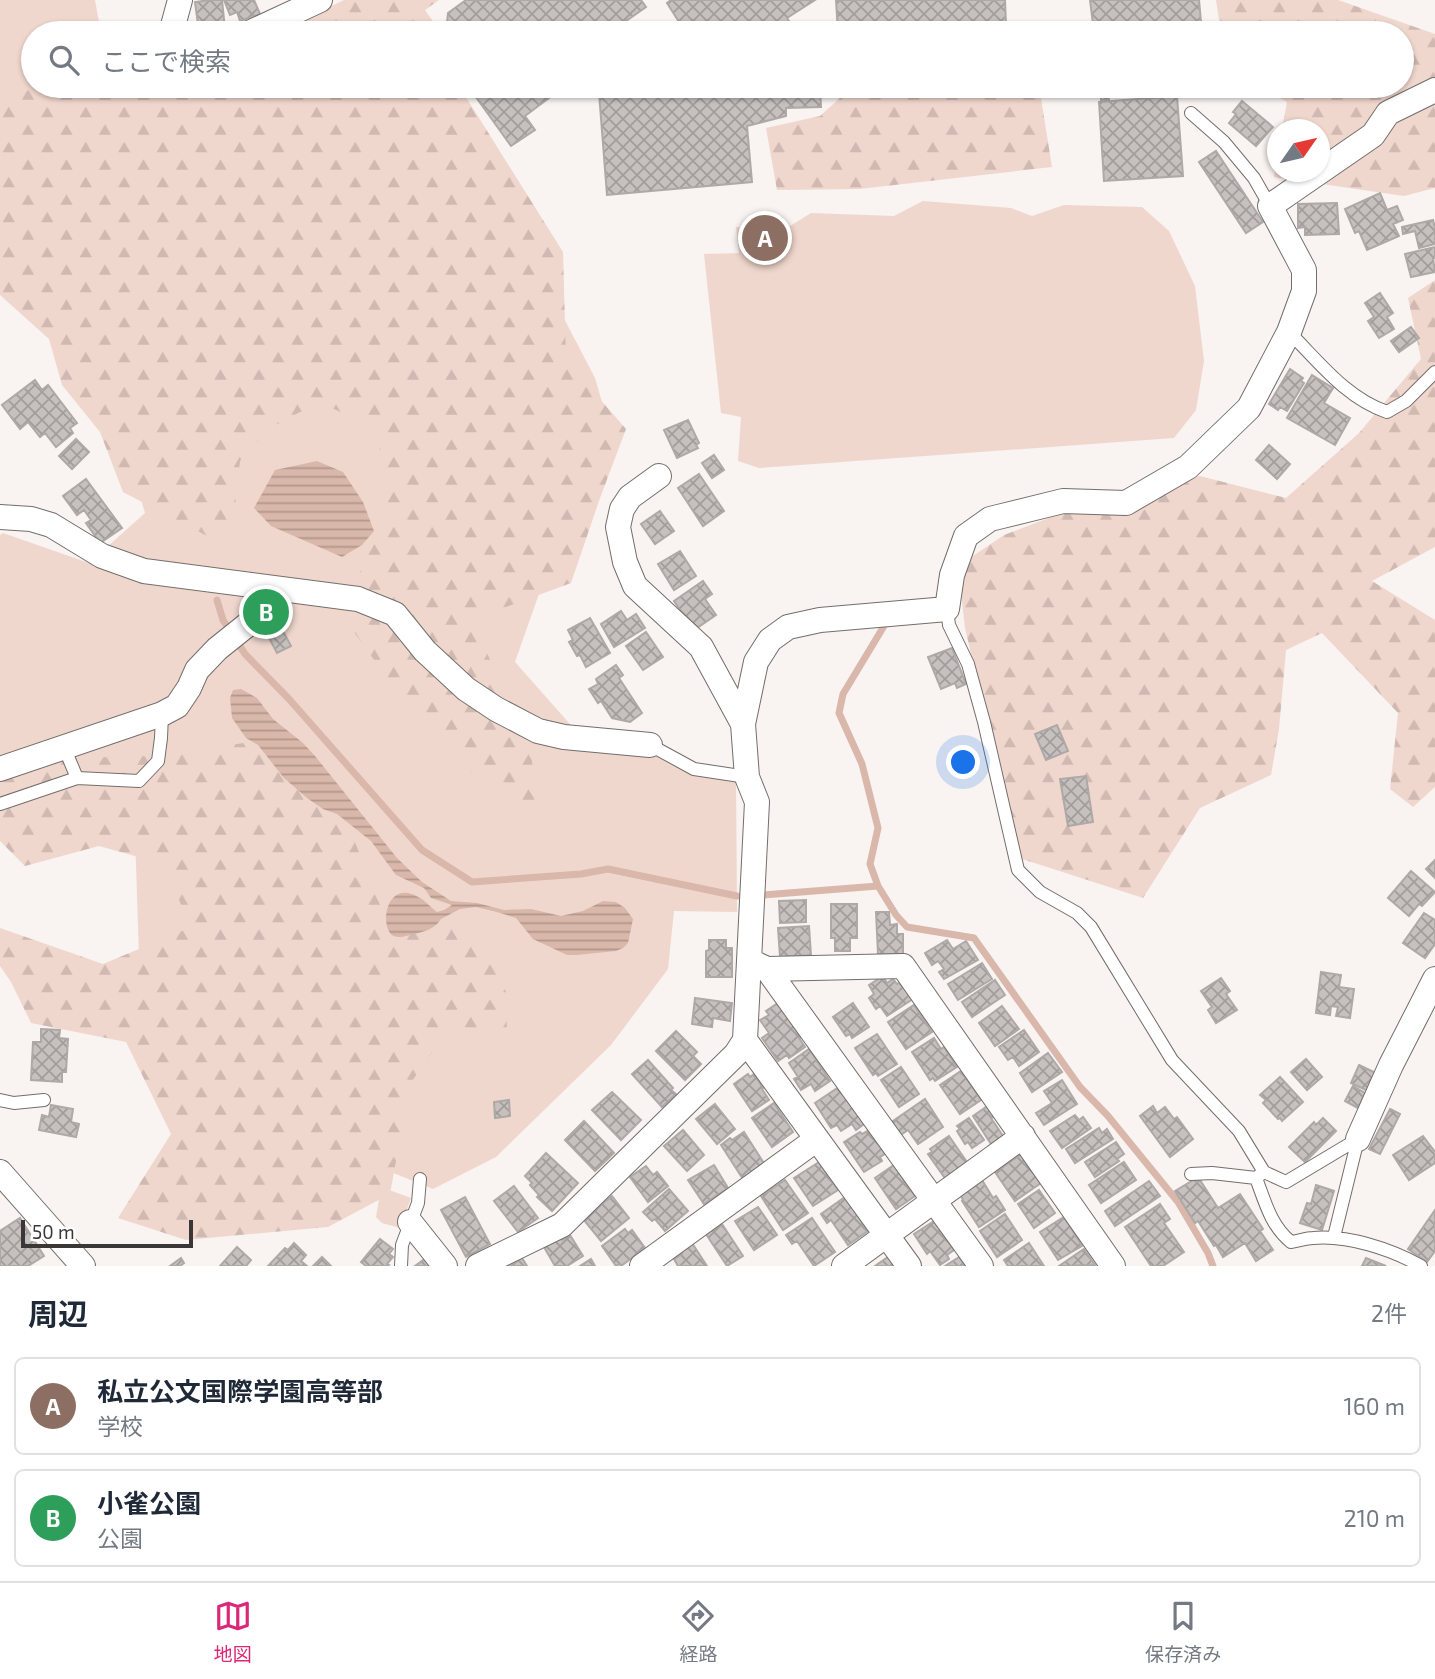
<!DOCTYPE html>
<html lang="ja">
<meta charset="utf-8">
<style>
body{margin:0;font-family:"Exo 2","Noto Sans JP",sans-serif;background:#f6f6f7;color:#1f2937}
.compass{position:absolute;left:1267px;top:119px;width:63px;height:63px;border-radius:50%;background:#fff;box-shadow:0 2px 5px #0004;rotate:56deg}
.scale{position:absolute;left:21px;bottom:18px;width:172px;box-sizing:border-box;padding-left:7px;border:4px solid #3a3736;border-top:0;font-size:19px;line-height:24px;white-space:nowrap;color:#3a3736;-webkit-text-stroke:5px #fff;paint-order:stroke}
.you{position:absolute;left:964px;top:763px;width:24px;height:24px;margin:-18px;border:5px solid #fff;border-radius:50%;background:#1a73e8;box-shadow:0 0 0 10px #1a73e833}
.badge{display:grid;place-items:center;width:46px;height:46px;border-radius:50%;background:#db2777;color:#fff;font-size:23px;font-weight:700}
.pin{position:absolute;translate:-50% -50%;border:4px solid #fff;box-shadow:0 2px 7px #0006}
.list{margin:0;padding:0;list-style:none}
h2{display:flex;justify-content:space-between;align-items:center;height:91px;margin:0;padding:0 28px;font-size:30px}
h2 small{font-size:23px;font-weight:400;color:#747a83}
.list li{display:grid;grid-template-columns:46px 1fr auto;gap:21px;align-items:center;box-sizing:border-box;height:98px;margin:0 14px 14px;padding:0 14px;border:2px solid #e0e1e3;border-radius:10px}
.list b{display:block;font-size:26px;white-space:nowrap}
.list p{margin:0;font-size:23px;white-space:nowrap;color:#747a83}
.list em{font-size:23px;font-style:normal;color:#747a83}
.icon{flex:none;width:38px;height:38px;fill:none;stroke:currentColor;stroke-width:2;stroke-linecap:round;stroke-linejoin:round}
.map{position:relative;flex:none;width:1435px;height:1266px;overflow:hidden}
.search{position:absolute;background:#fff;box-shadow:0 2px 5px #0004;left:21px;right:21px;top:21px;height:77px;display:flex;align-items:center;gap:18px;box-sizing:border-box;padding:0 24px;border-radius:38px;color:#747a83;font-size:26px}
.sheet{height:315px;background:#fff}
nav{display:flex;justify-content:space-around;align-items:center;box-sizing:border-box;height:98px;border-top:2px solid #e0e1e3;background:#fff;font-size:19px;color:#747a83}
nav a{display:grid;justify-items:center;gap:4px}
nav .on{color:#db2777}
.map>svg:first-child{display:block}
.green{fill:#f0d7cd}
.forest{fill:url(#forest-firs)}
.water{fill:url(#water-rules)}
.lines{fill:none;stroke-linecap:round;stroke-linejoin:round}
.stream{stroke:#d9b7aa;stroke-width:7}
.building{fill:url(#building-cross-hatch);stroke:#aea9a6;stroke-width:2}
.lane-casing{stroke:#736e6c;stroke-width:14}
.street-casing{stroke:#736e6c;stroke-width:26}
.lane{stroke:#fff;stroke-width:12}
.street{stroke:#fff;stroke-width:24}
</style>
<div class="map">
<svg width="1435" height="1266" viewBox="0 0 1435 1266">
<defs>
<pattern id="forest-firs" width="22" height="20" patternUnits="userSpaceOnUse" patternTransform="scale(1.75)"><rect width="22" height="20" fill="#f0d7cd"/><path d="M5 1l3.5 6h-7zM16 11l3.5 6h-7z" fill="#cfb9b1"/></pattern>
<pattern id="water-rules" width="6" height="5" patternUnits="userSpaceOnUse" patternTransform="scale(1.75)"><rect width="6" height="5" fill="#d9b7aa"/><path d="M0 2.5h6" fill="none" stroke="#b1968b"/></pattern>
<pattern id="building-cross-hatch" width="8" height="8" patternUnits="userSpaceOnUse" patternTransform="scale(1.75)"><rect width="8" height="8" fill="#c6c0be"/><path d="M0 0l8 8M0 8l8-8" fill="none" stroke="#a29d9b"/></pattern>
</defs>
<rect width="100%" height="100%" fill="#f9f3f1"/>
<path class="green" d="M0,0h95l6,33h-68v53h148l303,79 111,213 9,31 -89,253 77,87 61,7 83,23 1,133 -63,-1 -6,58 -57,76 -115,112 -63,32 -139,-56 -155,-177 -4,-122 -135,-49v-250l3,-2 86,30 56,-50 -48,-163 -97,-157z
M923,201l88,7 21,8 32,-11 78,2 27,24 26,55 9,75 -8,49 -22,28 -415,30 -21,-7 3,-44 -20,-4 -17,-159 35,-1 -3,-26 51,1 24,-15 83,3z
M381,1187l30,11 -11,30 -18,-5 -6,-6z"/>
<path class="forest" d="M344,0h95l-14,10 16,23h-165z
M1216,0h122l97,34v154l-31,8 -130,-19 3,-20 1,15h42v-42l-38,-1 5,-27 -28,-16h143v-53h-181z
M56,86h403l104,166 3,108 60,69 -26,69 -29,85 -98,36 59,142 5,49 -62,-33 -88,-99 -38,-53 13,-62 20,-35 -3,-97 -53,-26 -26,7 -30,16 -30,33 -10,87 -107,-56 -23,-60 -38,-47 -13,-46 -49,-44v-200z
M853,86h186l13,81 -193,22 -82,1 -11,-62 54,-12z
M1435,280v267l-63,34 63,39v167l-22,20 -23,-18 8,-76 -76,-80 -36,17 -7,79 -8,46 -71,33 -57,90 -124,-40 -54,-230 -7,-62 46,-31 121,-46 75,-13 86,22 73,-65 62,-74 -13,-61z
M264,740l75,62 41,103h65l18,31 32,25 11,31 1,42 -60,-3 -37,53 -20,110 -62,33 -142,13 -68,-22 53,-84 -45,-92 -95,-19 -20,-41 -11,-16v-38l103,36 86,-36 -22,-63 -68,-19 -74,20 -25,-25v-64l70,-19 83,-2z"/>
<path class="water" d="M317,461l26,11 20,30 11,29 -12,14 -20,12 -71,-31 -17,-18 21,-38z
M241,689l16,9 16,21 30,24 12,13 82,102 25,24 29,19 26,2 27,7 27,-1 30,7 22,-5 20,-10 13,1 9,6 8,11 -5,24 -5,5 -7,3 -39,4h-10l-34,-16 -17,-21 -19,-6 -21,-5 -16,2 -19,10c-6,10 -17,13 -28,15 -6,2 -16,5 -21,1 -13,-10 -5,-58 28,-37 6,3 11,10 17,14l7,-2 8,-5 -21,-7 -7,-10 -28,-13 -25,-34 -34,-27 -14,-5 -16,-11 -23,-20 -26,-33 -12,-7 -14,-20 -2,-20 3,-8z"/>
<g class="lines">
<path class="stream" d="M217,600l6,20 22,34 44,45 133,151 50,32 109,-8 27,-5 129,27
M884,626l-41,68 -4,19 23,51 16,64 -8,36 8,22 18,29 11,12 67,11 106,149 28,29 70,86 30,51 5,13
M763,895l115,-9"/>
</g>
<path class="building" d="M210,0h12l3,29 -26,3 -4,-30z
M224,0h30l6,14 -20,7 -3,-9 -7,3z
M466,0h175l5,7 -37,26h-163l2,-20z
M671,0h144l-28,18 10,15h-111l-19,-30z
M836,0h169l1,25 -23,2v6h-145z
M1090,0h109l3,33h-130l5,-10 16,1z
M468,86h97l-40,30 10,14 -24,16z
M682,86h138l1,21 -35,1v8l-39,10 5,56 -145,13 -8,-102z
M1101,86h7l1,14h-8z
M1177,96l6,80 -79,5 -5,-79z
M1242,101l31,26 -17,19 -27,-23 7,-9 -3,-2z
M1216,151l47,71 -17,11 -47,-71z
M1380,193l7,17 10,-4 6,14 -10,4 6,12 -32,14 -8,-19 -4,2 -10,-24z
M1337,203l2,31 -34,1v-8l-7,1v-24z
M1433,220l2,8v16l-16,4 -4,-17 -12,3 -1,-7z
M1435,247v11h-2l2,14 -24,5 -6,-23z
M1380,293l13,20 -6,4 7,12 -15,9 -11,-17 6,-4 -9,-14z
M1411,327l8,11 -20,14 -8,-11z
M1290,369l13,9 -2,3 3,2 -17,28 -7,-4 -2,3 -9,-6z
M1312,375l21,13 -9,15 26,15 -15,27 -48,-27z
M35,380l7,10 6,-5 29,38 -7,5 3,5 -17,14 -11,-14 -5,4 -12,-15 -8,7 -18,-24z
M688,420l11,23 -3,2 2,3 -21,10 -13,-28z
M76,439l13,13 -17,17 -13,-13z
M1269,445l21,19 -13,15 -21,-19z
M714,455l10,15 -12,8 -10,-15z
M699,474l25,37 -21,15 -25,-38z
M86,479l36,49 -22,15 -14,-20 5,-3 -7,-10 -7,5 -14,-19z
M660,511l14,20 -19,13 -14,-20z
M680,551l16,25 -22,14 -16,-26z
M703,581l9,13 -7,5 11,16 -22,15 -20,-29z
M621,611l6,9 9,-6 9,14 -31,19 -13,-23z
M590,618l20,35 -24,14 -6,-12 -3,1 -8,-14 4,-2 -5,-10z
M283,631l8,15 -14,7 -8,-15z
M646,632l17,25 -20,13 -17,-24z
M952,648l14,36 -9,4 -2,-5 -14,6 -13,-32z
M616,665l7,10 -4,3 23,35 -12,9 -18,-4 -11,-17 -3,2 -9,-14 9,-5 -2,-5z
M1057,725l11,26 -22,9 -11,-26z
M1086,776l7,46 -25,4 -8,-47z
M1435,860v18l-9,-9z
M1411,871l24,21 -13,14 -3,-2 -10,12 -21,-18z
M806,900v22l-26,1 -1,-22z
M831,904h26v34h-7v13h-15v-13h-4z
M876,912h13l1,13 7,-1v10h6v20h-25z
M1424,913l11,7v24l-10,14 -22,-15z
M809,926l2,29 -31,2 -2,-29z
M709,940h17v8h6v29h-26v-26l3,-1z
M947,940l6,9 13,-8 12,19 -34,19 -5,-7 5,-3 -6,-8 -6,4 -7,-12z
M982,963l10,16 -34,21 -10,-16z
M1321,972l20,3 -2,12 15,2 -4,29 -14,-2 2,-9 -7,-1 -1,9 -14,-2z
M883,976l4,7 6,-4 4,5 5,-3 11,18 -26,17 -7,-10 -4,3 -7,-11 5,-4 -5,-9z
M1221,978l9,13 -4,3 11,16 -21,13 -8,-13 4,-3 -11,-16z
M995,980l10,15 -33,22 -10,-15z
M695,998l37,5 -2,18 -17,-3 -1,9 -20,-3z
M778,1003l23,34 -2,1 6,9 -16,11 -2,-3 -9,6 -16,-23 7,-5 -9,-13 9,-5 -3,-4z
M853,1003l16,24 -17,11 -2,-4 -4,2 -13,-19z
M914,1005l18,27 -26,17 -18,-27z
M1002,1006l17,23 -24,17 -16,-23z
M41,1029l19,1 -1,8 9,1 -2,33h-4v10l-31,-2 2,-38h8z
M1024,1030l15,22 -20,14 -6,-9 -5,3 -9,-13z
M676,1031l21,21 -4,4 8,8 -16,16 -29,-29z
M877,1034l20,30 -19,12 -2,-3 -3,2 -18,-27z
M934,1038l7,11 3,-2 13,20 -22,14 -2,-3 -3,2 -18,-28z
M809,1049l21,32 -15,10 -4,-7 -10,6 -7,-11 4,-2 -9,-14z
M1048,1053l14,19 -30,20 -12,-19z
M1306,1059l16,18 -15,13 -16,-18z
M648,1060l25,28 -2,2 5,4 -14,13 -30,-33z
M1359,1065l19,9 -8,18 -19,-9z
M901,1067l18,27 -20,13 -18,-27z
M961,1071l20,29 -21,14 -20,-29z
M748,1074l2,3 4,-3 9,14 -1,1 7,11 -17,11 -18,-27z
M1280,1077l23,25 -21,19 -2,-3 -2,1 -15,-16 3,-3 -6,-5z
M1062,1080l15,24 -33,21 -8,-12 16,-10 -8,-12z
M1353,1086l12,7 -7,15 -13,-7z
M839,1087l25,37 -8,6 -4,-6 -11,7 -4,-6 -6,3 -16,-25z
M612,1092l29,28 -20,20 -29,-30z
M925,1099l18,28 -25,17 -10,-14 -9,6 -9,-13z
M509,1100l1,16 -15,2 -1,-16z
M774,1103l19,29 -21,15 -20,-29z
M715,1104l20,25 -18,15 -21,-25z
M51,1105l22,4 -2,13 8,2 -3,13 -37,-7 3,-15 7,2z
M989,1105l7,11 -5,2 12,18 -12,8 -18,-28z
M1153,1106l4,7 8,-6 9,12 3,-2 16,22 -23,18 -30,-41z
M1390,1109l10,5 -20,40 -11,-5z
M1075,1115l4,5 4,-3 8,11 -29,20 -12,-17z
M969,1118l15,22 -12,8 -4,-6 -3,2 -8,-13 3,-2 -3,-3z
M1323,1118l13,13 -31,31 -16,-15 25,-25 2,3z
M584,1121l30,32 -19,18 -30,-31z
M1099,1128l3,5 5,-4 6,10 -38,24 -9,-14z
M683,1130l21,25 -17,16 -23,-25z
M869,1130l16,24 -5,3 2,4 -18,11 -20,-30 16,-10 2,2z
M744,1132l21,33 -22,14 -22,-34 9,-7 2,2z
M949,1136l20,29 -22,16 -19,-27 4,-2 -2,-3z
M1423,1136l12,16v11l-26,17 -16,-25z
M1116,1142l8,12 -7,5 2,2 -24,16 -10,-15z
M546,1153l32,30 -26,28 -15,-14 2,-2 -9,-10 2,-2 -7,-7z
M1022,1154l19,29 -26,18 -20,-29z
M819,1162l19,28 -25,16 -19,-28z
M1124,1162l12,18 -35,23 -12,-18z
M714,1165l14,23 -24,16 -16,-24z
M894,1165l21,31 -19,13 -21,-31z
M646,1166l7,9 4,-3 11,14 -20,16 -18,-25z
M1195,1179l1,3 4,-2 18,28 22,-14 23,35 -3,2 13,19 -17,11 -11,-18 -22,14 -7,-12 -2,1 -16,-25 -3,2 -20,-32z
M785,1180l23,33 -25,17 -22,-34z
M982,1180l11,18 3,-2 9,14 -26,17 -17,-26 1,-1 -3,-6z
M1149,1181l11,15 -45,30 -10,-15z
M1316,1185l18,6 -12,39 -22,-7 7,-20 4,1z
M514,1186l24,32 -20,14 -24,-31z
M669,1189l19,22 -23,20 -10,-12 -3,2 -9,-9z
M1039,1190l16,23 -21,15 -16,-24z
M612,1196l17,22 -28,23 -18,-22z
M465,1197l25,47 -24,13 -25,-47z
M845,1197l23,34 -20,14 -17,-25 -4,3 -6,-9z
M1160,1204l10,15 -6,4 20,29 -21,14h-12l-26,-39z
M758,1207l19,28 -23,15 -19,-29z
M1435,1210v41l-8,11 -19,-13z
M1005,1214l17,26 -25,17 -17,-26z
M1064,1217l18,29 -24,14 -18,-28z
M20,1218l24,38 -16,10h-28v-35z
M812,1218l23,34 -21,14 -17,-25 -5,3 -6,-9z
M934,1221l20,29 -7,5 2,4 -9,6 -10,-14 -3,3 -13,-20z
M722,1224l21,32 -16,10 -21,-32z
M625,1229l3,4 4,-3 13,18 -24,18 -1,-2 -4,2 -14,-20z
M570,1235l13,21 -16,10h-12l-11,-19 16,-10 2,3z
M380,1239l13,10 -4,5 4,3 -6,7 2,1 -1,1h-22l-5,-4z
M294,1243l12,12 -5,6 6,5h-39l17,-18 3,2z
M692,1243l15,23h-29l-4,-7 8,-5 -2,-3z
M1029,1243l15,23h-36l-4,-6z
M237,1247l14,13 -5,6h-26z
M1084,1249l11,16 -35,1h-1z
M322,1257l9,9h-18z
M888,1257l6,9h-19z
M959,1257l6,9h-20z
M181,1258l3,5 -4,3h-10z
M426,1258l6,8h-17z
M522,1258l5,8h-18z
M1366,1258l20,8h-24z
M591,1259l4,7h-15z"/>
<g class="lines">
<defs>
<path id="lane" d="M1191,113l33,29 30,36 16,28
M1289,332c30,30 57,66 98,80l19,-11 29,-29
M947,609l2,16 19,39 16,58 34,148 22,22 37,21 14,14 81,133 67,71 25,41 22,10 72,-43
M650,745l44,24 53,8
M64,747l13,31 62,3 19,-20 3,-23 1,-24
M0,804l77,-26
M0,1100l14,3 30,-3
M1191,1174l21,-1 44,5 5,-4
M1256,1178c9,24 15,48 35,64 8,-1 15,-4 22,-4 35,-3 78,11 108,28
M1334,1237l24,-98
M401,1266l1,-21 16,-42 2,-24"/>
<path id="street" d="M171,33l9,-33
M249,33l71,-33
M659,476l-29,21 -8,12 -4,18 7,35 10,24 66,61 42,77
M0,517l31,2 20,6 51,31 42,15 214,28 37,15 30,37 41,38 30,20 42,22 26,6 86,8
M0,769l162,-55 15,-8 12,-18 8,-18 20,-21 30,-24 26,-17 8,-19
M750,961l17,8 136,-3 210,300
M767,969l214,297
M745,1040l164,226
M1358,1139l33,-74 44,-86
M0,1172l83,94
M410,1222l35,44
M478,1266l84,-41 174,-171 9,-14 12,-238 -10,-25 -4,-53 13,-62 14,-22 18,-13 32,-7 127,-11 5,-34 14,-39 24,-17 73,-18 63,2 62,-36 61,-59 40,-76 15,-41v-21l-34,-64 103,-71 15,-22 47,-23
M642,1266l175,-127
M844,1266l179,-130"/>
</defs>
<use href="#lane" class="lane-casing"/>
<use href="#street" class="street-casing"/>
<use href="#lane" class="lane"/>
<use href="#street" class="street"/>
</g>
</svg>
<svg class="compass" viewBox="-18 -18 36 36"><path d="M0-13l5 13h-10z" fill="#e53935"/><path d="M0 13l5-13h-10z" fill="#747a83"/></svg>
<div class="scale">50 m</div>
<div class="you"></div>
<div class="pin badge" style="left:765px;top:238px;background:#8d6e63">A</div>
<div class="pin badge" style="left:266px;top:612px;background:#2e9e5b">B</div>
<div class="search"><svg class="icon" aria-label="search" viewBox="0 0 24 24"><circle cx="10" cy="10" r="6"/><path d="M15 15l6 6"/></svg>ここで検索</div>
</div>
<section class="sheet">
<h2>周辺<small>2件</small></h2>
<ul class="list">
<li><span class="badge" style="background:#8d6e63">A</span><div><b>私立公文国際学園高等部</b><p>学校</p></div><em>160 m</em></li>
<li><span class="badge" style="background:#2e9e5b">B</span><div><b>小雀公園</b><p>公園</p></div><em>210 m</em></li>
</ul>
</section>
<nav>
<a class="on"><svg class="icon" aria-label="map" viewBox="0 0 24 24"><path d="M3 6l6-2 6 2 6-2v14l-6 2-6-2-6 2zM9 4v14M15 6v14"/></svg>地図</a>
<a><svg class="icon" aria-label="directions" viewBox="0 0 24 24"><path d="M12 3l9 9-9 9-9-9zM9 14v-3h6M13 9l2 2-2 2"/></svg>経路</a>
<a><svg class="icon" aria-label="saved" viewBox="0 0 24 24"><path d="M7 4h10v16l-5-4-5 4z"/></svg>保存済み</a>
</nav>
